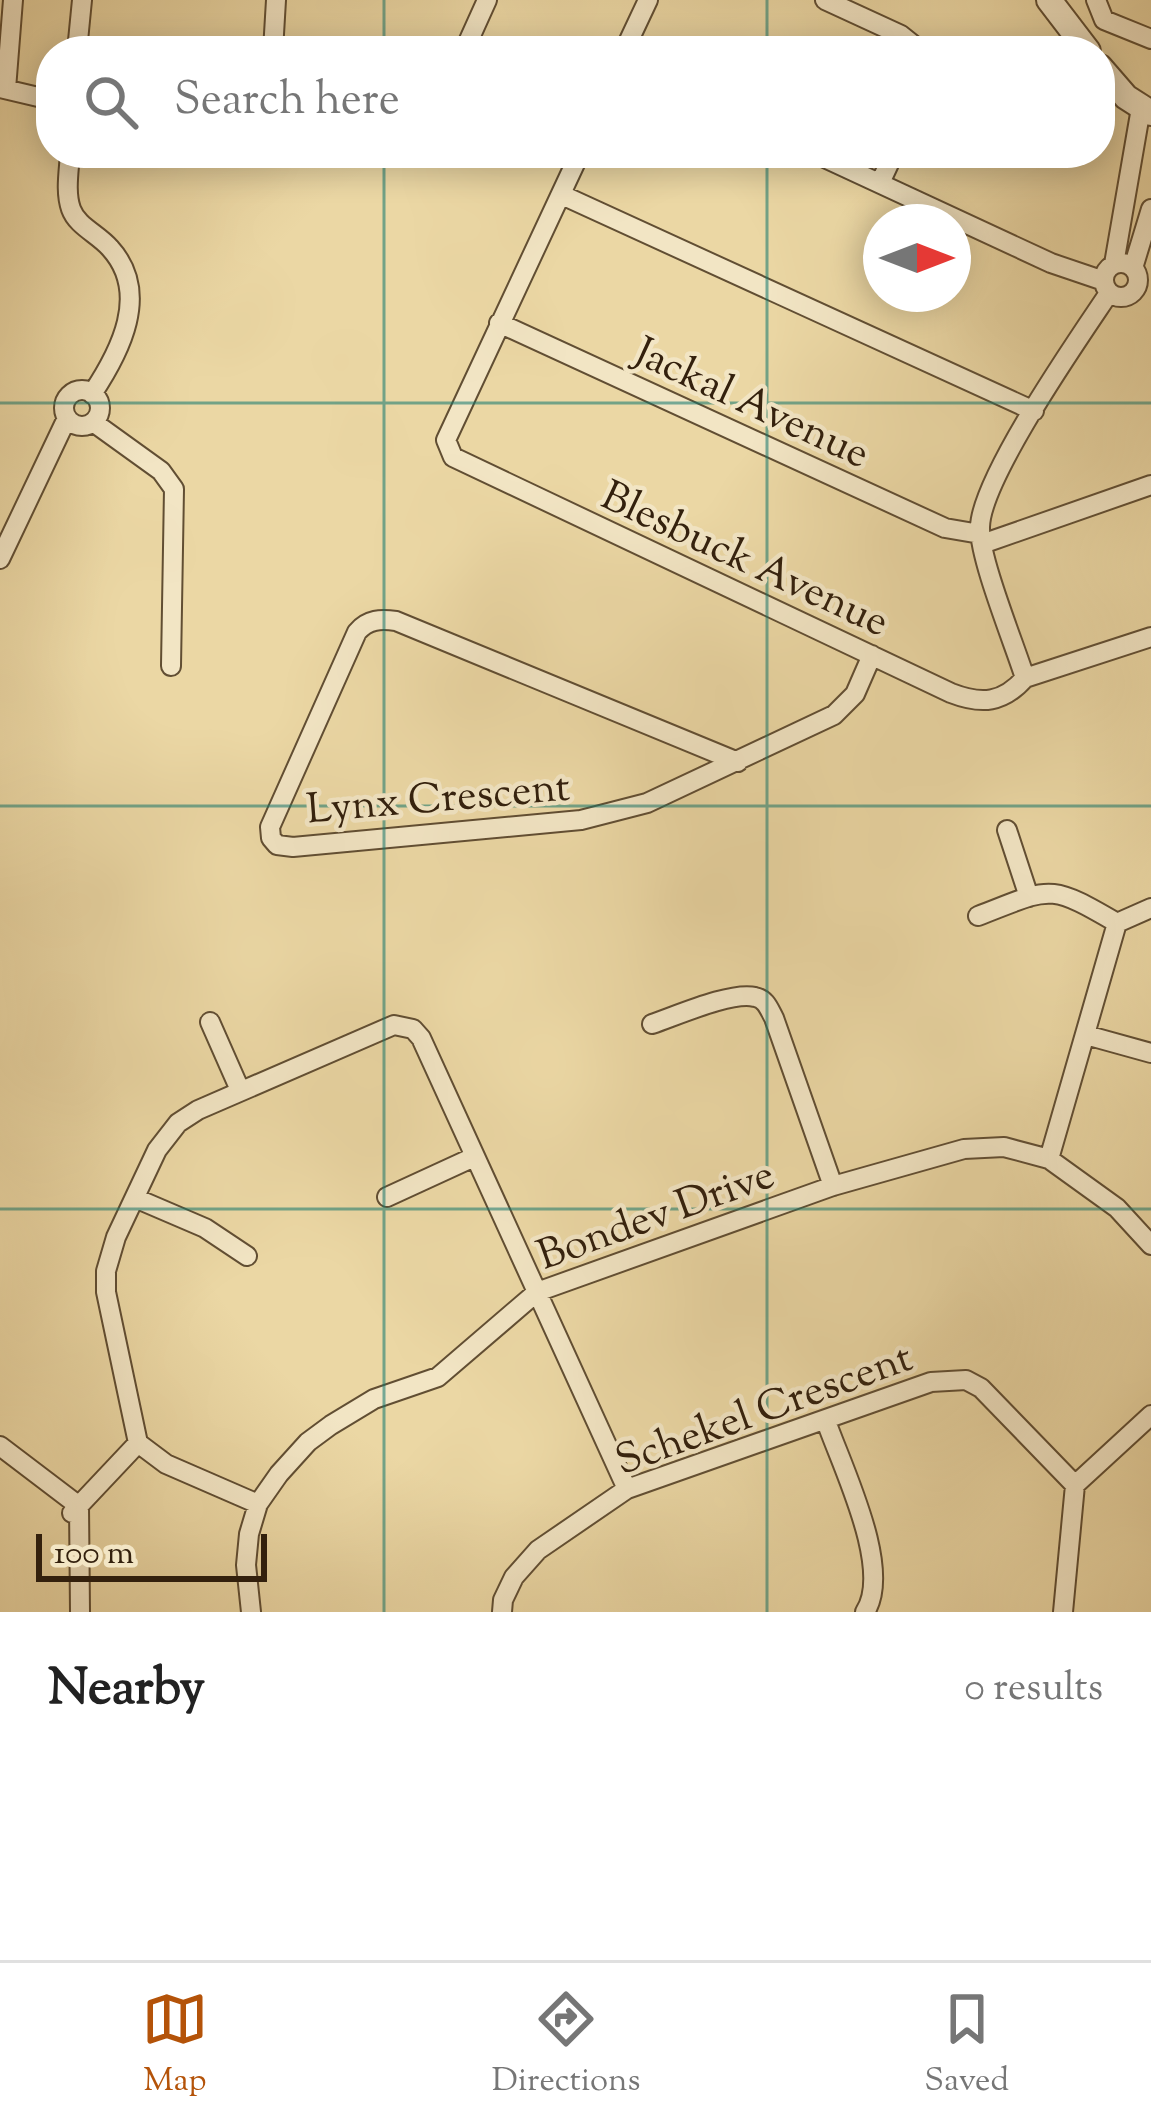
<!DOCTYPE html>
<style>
body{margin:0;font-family:"Sorts Mill Goudy",serif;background:#f2f2f2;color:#222}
.compass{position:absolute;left:863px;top:204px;width:108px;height:108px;border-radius:50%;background:#fff;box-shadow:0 6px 30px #0003;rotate:90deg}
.scale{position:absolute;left:36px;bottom:30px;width:231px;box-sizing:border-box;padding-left:12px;border:6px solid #33200d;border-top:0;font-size:33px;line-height:42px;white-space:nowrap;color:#33200d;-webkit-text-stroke:9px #f2e5c4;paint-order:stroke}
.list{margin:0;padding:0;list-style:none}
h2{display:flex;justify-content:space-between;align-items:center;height:156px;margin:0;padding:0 48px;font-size:51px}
h2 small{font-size:39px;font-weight:400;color:#767676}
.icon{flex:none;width:66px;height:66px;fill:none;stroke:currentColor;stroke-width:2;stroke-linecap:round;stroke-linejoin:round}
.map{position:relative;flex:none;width:1151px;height:1612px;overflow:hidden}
.search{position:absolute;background:#fff;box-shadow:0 6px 30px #0003;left:36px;right:36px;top:36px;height:132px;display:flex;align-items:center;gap:30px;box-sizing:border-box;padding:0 42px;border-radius:48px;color:#767676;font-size:45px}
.sheet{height:348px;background:#fff}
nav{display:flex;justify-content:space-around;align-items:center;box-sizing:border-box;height:168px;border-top:3px solid #e0e0e0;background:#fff;font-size:33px;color:#767676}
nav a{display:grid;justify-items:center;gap:6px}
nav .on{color:#b45309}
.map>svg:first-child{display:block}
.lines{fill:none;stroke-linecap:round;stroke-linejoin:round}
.minor-casing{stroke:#614e33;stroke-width:22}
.tertiary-casing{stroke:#614e33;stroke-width:28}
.minor{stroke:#f2e5c4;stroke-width:18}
.tertiary{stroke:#f2e5c4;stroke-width:24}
.grid{fill:none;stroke:#0f766e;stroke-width:3;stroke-opacity:0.55}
.labels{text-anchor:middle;stroke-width:9;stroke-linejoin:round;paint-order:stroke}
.street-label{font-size:42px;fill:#33200d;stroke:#f2e5c4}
</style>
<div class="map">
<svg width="1151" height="1612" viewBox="0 0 1151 1612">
<rect width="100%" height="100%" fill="#ebd7a4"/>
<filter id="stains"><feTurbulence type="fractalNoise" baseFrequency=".00167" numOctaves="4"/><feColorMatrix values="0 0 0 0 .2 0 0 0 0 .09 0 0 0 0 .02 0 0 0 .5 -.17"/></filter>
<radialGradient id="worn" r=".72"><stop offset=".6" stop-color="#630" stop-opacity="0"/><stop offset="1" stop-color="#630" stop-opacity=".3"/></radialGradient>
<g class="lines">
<defs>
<path id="minor" d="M825,0l76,35 20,16
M1096,0l8,20 47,19
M77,51l5,-51
M273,51l3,-51
M464,51l23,-51
M624,51l24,-51
M0,88l51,12
M6,89l7,-89
M70,153c-1,18 -5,39 1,56 6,17 27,25 39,39 41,45 10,104 -18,146
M580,153l-134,287 7,17 498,236c31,12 52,10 74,-15
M814,153l237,110 53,18
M880,183l14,-30
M562,195l472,216
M1104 280a17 17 0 1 1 34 0a17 17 0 1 1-34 0Z
M1114,264l27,-156
M1133,268l18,-59
M499,323l446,205 35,6
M64 408a18 18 0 1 1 36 0a18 18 0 1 1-36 0Z
M93,422l68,49 13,18 -3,177
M982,544l169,-59
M0,559l67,-141
M1025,678c-11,-35 -46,-120 -45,-151 1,-49 99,-189 129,-234
M1025,678l126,-41
M738,762l-342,-141c-15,-2 -28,-2 -39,11l-87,195 1,11 6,7 16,2 288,-27 66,-17 187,-88 21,-21 17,-39
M1007,830l22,67
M978,916c73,-28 69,-34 139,7
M1117,923l34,-15
M210,1022l30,68
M652,1024c24,-8 80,-33 103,-27 11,2 14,12 19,21l59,168
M1086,1035l65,18
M1049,1159l68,-236
M387,1197l87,-40
M135,1198l70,30 42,28
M826,1421c16,46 67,148 39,191
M0,1446l79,60 1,106
M1075,1485l76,-70
M258,1504l-92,-40 -28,-21 -32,-151v-21l10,-34 41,-87 21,-27 20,-13 196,-85 19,4 8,9 206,451
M72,1513l66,-70
M251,1612l-5,-47 3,-31 9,-30 21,-30 29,-32 23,-17 43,-26 64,-22 99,-85 296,-106 131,-37 40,-2 45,12 68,49 34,37
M502,1612l1,-12 11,-23 24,-27 89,-61 304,-107 35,-2 15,8 94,97 -12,127"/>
<path id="tertiary" d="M1049,0l39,51
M1100,67l26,30 25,16"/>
</defs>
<use href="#minor" class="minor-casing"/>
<use href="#tertiary" class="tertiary-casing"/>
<use href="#minor" class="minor"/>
<use href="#tertiary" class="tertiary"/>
</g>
<path class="grid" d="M384,0v51M767,0v51M384,153v1459M767,153v1459M0,403h1151M0,806h1151M0,1209h1151"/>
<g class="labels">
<g class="street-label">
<text transform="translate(753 401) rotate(25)" y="15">Jackal Avenue</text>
<text transform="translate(746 557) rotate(25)" y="15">Blesbuck Avenue</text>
<text transform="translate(438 796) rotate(-5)" y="15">Lynx Crescent</text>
<text transform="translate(655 1213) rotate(-20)" y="15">Bondev Drive</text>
<text transform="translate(763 1407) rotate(-20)" y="15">Schekel Crescent</text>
</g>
</g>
<rect width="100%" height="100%" filter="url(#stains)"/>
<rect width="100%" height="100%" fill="url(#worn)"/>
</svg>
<svg class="compass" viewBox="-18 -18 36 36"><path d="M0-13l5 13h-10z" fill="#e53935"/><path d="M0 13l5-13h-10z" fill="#767676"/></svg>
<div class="scale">100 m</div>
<div class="search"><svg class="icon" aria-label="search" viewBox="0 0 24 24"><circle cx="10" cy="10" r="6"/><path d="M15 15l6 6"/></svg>Search here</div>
</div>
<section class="sheet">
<h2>Nearby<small>0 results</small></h2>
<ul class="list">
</ul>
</section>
<nav>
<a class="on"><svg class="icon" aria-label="map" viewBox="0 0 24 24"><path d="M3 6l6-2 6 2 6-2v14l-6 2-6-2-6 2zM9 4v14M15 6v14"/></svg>Map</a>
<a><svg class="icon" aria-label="directions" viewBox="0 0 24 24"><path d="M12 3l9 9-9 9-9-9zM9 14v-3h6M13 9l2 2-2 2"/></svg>Directions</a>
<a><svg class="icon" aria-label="saved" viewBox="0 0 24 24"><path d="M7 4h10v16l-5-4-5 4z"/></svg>Saved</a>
</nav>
